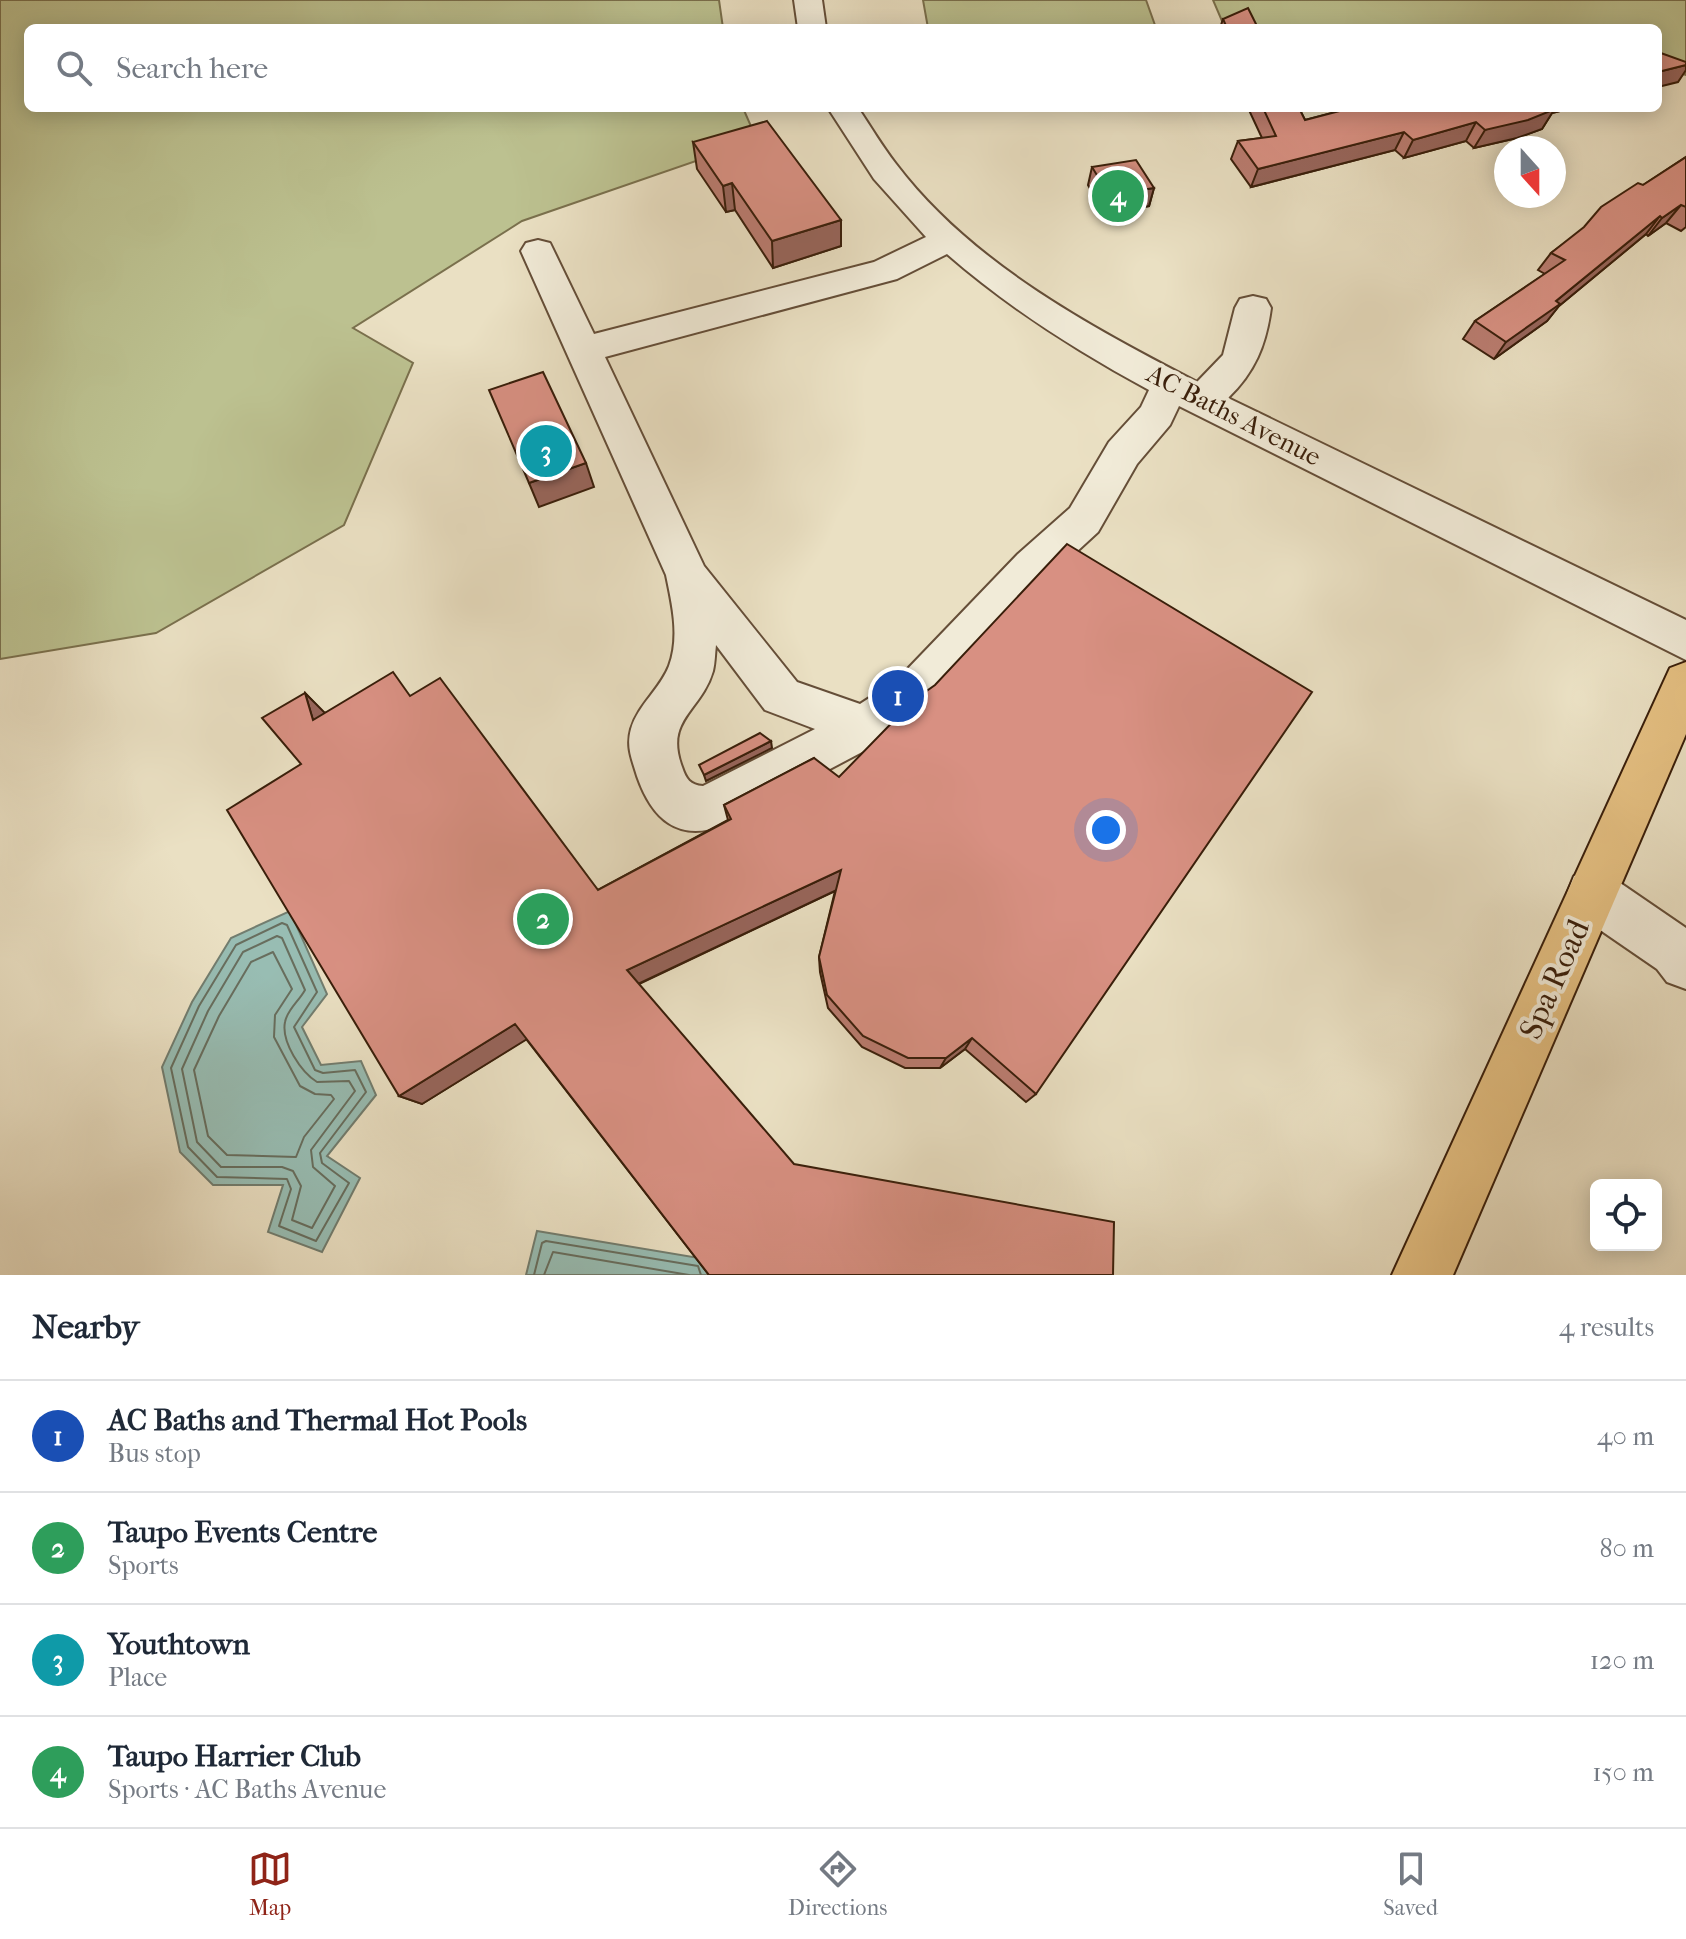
<!DOCTYPE html>
<meta charset="utf-8">
<style>
body{margin:0;font-family:"IM FELL French Canon",serif;background:#f6f6f7;color:#1f2937}
.controls{position:absolute;right:24px;bottom:24px;display:grid;overflow:hidden;border-radius:12px;box-shadow:0 4px 20px #0003}
.controls button{width:72px;height:72px;display:grid;place-items:center;padding:0;border:0;border-bottom:2px solid #e0e1e3;background:#fff;color:#1f2937;font:40px sans-serif}
.compass{position:absolute;left:1494px;top:136px;width:72px;height:72px;border-radius:50%;background:#fff;box-shadow:0 4px 20px #0003;rotate:159deg}
.you{position:absolute;left:1106px;top:830px;width:28px;height:28px;margin:-20px;border:6px solid #fff;border-radius:50%;background:#1a73e8;box-shadow:0 0 0 12px #1a73e833}
.badge{display:grid;place-items:center;width:52px;height:52px;border-radius:50%;background:#8f2418;color:#fff;font-size:26px;font-weight:700}
.pin{position:absolute;translate:-50% -50%;border:4px solid #fff;box-shadow:0 2px 8px #0006}
.list{margin:0;padding:0;list-style:none}
h2{display:flex;justify-content:space-between;align-items:center;height:104px;margin:0;padding:0 32px;font-size:34px}
h2 small{font-size:26px;font-weight:400;color:#747a83}
.list li{display:grid;grid-template-columns:52px 1fr auto;gap:24px;align-items:center;box-sizing:border-box;height:112px;padding:0 32px;border-top:2px solid #e0e1e3}
.list b{display:block;font-size:30px;white-space:nowrap}
.list p{margin:0;font-size:26px;white-space:nowrap;color:#747a83}
.list em{font-size:26px;font-style:normal;color:#747a83}
.icon{flex:none;width:44px;height:44px;fill:none;stroke:currentColor;stroke-width:2;stroke-linecap:round;stroke-linejoin:round}
.map{position:relative;flex:none;width:1686px;height:1275px;overflow:hidden}
.search{position:absolute;background:#fff;box-shadow:0 4px 20px #0003;left:24px;right:24px;top:24px;height:88px;display:flex;align-items:center;gap:20px;box-sizing:border-box;padding:0 28px;border-radius:12px;color:#747a83;font-size:30px}
.sheet{height:552px;background:#fff}
nav{display:flex;justify-content:space-around;align-items:center;box-sizing:border-box;height:112px;border-top:2px solid #e0e1e3;background:#fff;font-size:22px;color:#747a83}
nav a{display:grid;justify-items:center;gap:4px}
nav .on{color:#8f2418}
.map>svg:first-child{display:block}
.green{fill:#bcc190;stroke:#7a704d;stroke-width:2}
.water{fill:#98bdb3;stroke:#727d6f;stroke-width:2}
.lines{fill:none;stroke-linecap:round;stroke-linejoin:round}
.shore{stroke:#686e5e;stroke-width:2}
.minor-casing{stroke:#654e38;stroke-width:4}
.major-casing{stroke:#391e0a;stroke-width:4}
.minor{fill:#f1ebd8;fill-rule:evenodd}
.major{fill:#e5c082;fill-rule:evenodd}
.wall{fill:#ba7c70;stroke:#391e0a;stroke-width:2}
.shaded-wall{fill:#97655b;stroke:#391e0a;stroke-width:2}
.building{fill:#d89082;stroke:#391e0a;stroke-width:2}
.labels{text-anchor:middle;stroke-width:8;stroke-linejoin:round;paint-order:stroke}
.street-label{font-size:26px;fill:#391e0a;stroke:#f1ebd8}
.near-street-label{font-size:32px;fill:#391e0a;stroke:#f1ebd8}
</style>
<div class="map">
<svg width="1686" height="1275" viewBox="0 0 1686 1275">
<rect width="100%" height="100%" fill="#eae0c3"/>
<filter id="stains"><feTurbulence type="fractalNoise" baseFrequency=".0025" numOctaves="4"/><feColorMatrix values="0 0 0 0 .2 0 0 0 0 .09 0 0 0 0 .02 0 0 0 .5 -.17"/></filter>
<radialGradient id="worn" r=".72"><stop offset=".6" stop-color="#630" stop-opacity="0"/><stop offset="1" stop-color="#630" stop-opacity=".3"/></radialGradient>
<path class="green" d="M0,0h719l4,28h-695v80h715l14,32 -235,81 -169,107 60,35 -69,162 -188,108 -156,26z
M923,0h223l10,28h-228z
M1213,0h473v75l-28,-8v-39h-433z"/>
<path class="water" d="M290,911l37,83 -25,33 19,38 40,-4 15,34 -49,61 33,22 -38,74 -54,-20 15,-47h-70l-33,-33 -18,-85 30,-65 39,-64z
M537,1231l174,29 -3,15h-182z"/>
<g class="lines">
<path class="shore" d="M282,923l5,2 30,67 -23,35 21,43 8,3 32,-3 11,22 -46,61 2,10 27,20 -33,58 -37,-15 12,-37 -4,-10 -70,-2 -29,-30 -17,-79 28,-62 37,-61z
M277,936l5,2 23,52c-6,11 -18,20 -20,32 -4,20 16,50 32,60l32,-1 6,10 -44,59 2,17 22,19 -23,42 -20,-8 9,-34 -8,-15 -11,-4h-61l-24,-25 -15,-73 26,-58 35,-59z
M273,952l19,37 -17,26 -1,22 26,49 15,8 16,1 3,4 -30,38 -8,20 -69,-2 -19,-19 -14,-66 25,-54 32,-54z
M534,1275l8,-32 4,-2 152,25 3,9
M544,1275l9,-23 136,23"/>
<defs>
<path id="minor" d="M794,0h28l4,28h-28z
M828,108h30c13,19 24,38 38,56 75,99 193,162 301,218l26,-27 12,-47 5,-9 13,-3 13,3 5,9c-5,37 -16,64 -43,90l458,222v40l-507,-254 -9,19 -33,39 -39,68 -50,46 -119,130 -48,34 -157,83c-46,18 -72,-6 -87,-49 -5,-17 -11,-29 -6,-47 7,-24 29,-40 38,-63 11,-29 3,-62 -3,-91l-145,-324 5,-8 12,-3 12,3 44,91 280,-72 52,-25 -52,-58zM947,254c62,54 130,97 202,136l-8,17 -32,35 -39,66 -52,46 -121,126 -37,24 -63,-22 -93,-116 -99,-209 292,-78zM716,645l49,65 50,19 -112,57c-13,-1 -17,-7 -21,-19 -18,-48 19,-55 31,-96 2,-8 2,-18 3,-26z
M1592,869l18,7 76,52v61l-19,-7 -10,-13 -83,-57 -7,-18 7,-18z"/>
<path id="major" d="M1686,662v72l-233,541h-61l278,-607z"/>
</defs>
<use href="#minor" class="minor-casing"/>
<use href="#major" class="major-casing"/>
<use href="#minor" class="minor"/>
<use href="#major" class="major"/>
</g>
<path class="wall" d="M1223,19l35,9h-38z
M1248,108h51l6,12 46,-12h221l-20,5 -10,16 -25,9 -43,10 -8,-7 -62,17 -9,-8 -144,37 -20,-28 7,-18 24,-3z
M693,142l148,78v26l-68,22 -38,-58 -9,2 -29,-43z
M1686,157v70l-5,4 -15,-8 -18,13 -2,-2 -87,72 -12,15 -53,38 -31,-20 12,-18 70,-47 -7,-4 13,-17 92,-68z
M1092,167l62,21 -5,18 -45,7 -16,-28z
M305,693l19,20 87,-17 187,194 130,-70 -4,-15 90,-47 222,336 -10,8 -61,-53 -25,19h-35l-43,-21 -34,-39 -8,-36 -1,-15 16,-66 -196,93 70,291 -183,-236 -104,65 -23,-8 -98,-332z"/>
<path class="shaded-wall" d="M1686,65v5l-8,12 -20,5v-15z
M1536,108h36l-20,5 -10,16 -25,9 -43,10 11,-18z
M1476,122l-10,19 -62,17 9,-18z
M1404,132l-9,18 -144,37 7,-18z
M732,183l3,27 -9,2 -3,-26z
M1154,188l-5,18 -45,7 5,-18z
M1681,205l-15,18 -18,13 14,-18z
M1660,216l-14,18 -87,72 -12,15 -53,38 12,-17z
M841,220v26l-68,22 -1,-27z
M586,463l8,24 -55,20 -10,-24z
M305,693l24,24 -16,3z
M771,741l1,7 -66,33 -2,-6z
M841,870v18l-203,96 -11,-14z
M515,1024l17,12 -110,68 -23,-8z
M972,1038l-7,11 -25,19 6,-10z"/>
<path class="building" d="M1248,8l10,20h-31l-4,-9z
M1658,52l28,10v3l-28,7z
M1263,108h36l6,12 46,-12h200l2,2 -25,10 -43,10 -9,-8 -63,18 -9,-8 -146,37 -20,-28 38,-5z
M767,121l74,99 -69,21 -40,-58 -9,3 -30,-44z
M1686,157v50l-5,-2 -19,13 -2,-2 -104,85 4,3 -54,38 -31,-21 90,-61 -14,-7 33,-26 17,-20 37,-24 5,2z
M1136,160l18,28 -45,7 -17,-28z
M543,372l43,91 -57,20 -40,-93z
M1067,544l245,148 -276,402 -64,-56 -26,20h-38l-45,-22 -36,-41 -8,-38 22,-87 -214,100 167,194 320,58 -1,53h-404l-194,-251 -116,72 -172,-286 74,-46 -39,-46 43,-25 8,27 80,-48 17,24 30,-18 158,212 133,-71 -7,-14 90,-47 25,19 75,-77 21,-15z
M760,733l11,8 -67,34 -5,-10z"/>
<g class="labels">
<g class="street-label">
<text transform="translate(1234 415) rotate(27)" y="9">AC Baths Avenue</text>
</g>
<g class="near-street-label">
<text transform="translate(1554 979) rotate(-66)" y="11">Spa Road</text>
</g>
</g>
<rect width="100%" height="100%" filter="url(#stains)"/>
<rect width="100%" height="100%" fill="url(#worn)"/>
</svg>
<div class="controls">
<button><svg class="icon" aria-label="locate" viewBox="0 0 24 24"><circle cx="12" cy="12" r="6"/><path d="M12 2v4M12 18v4M2 12h4M18 12h4"/></svg></button>
</div>
<svg class="compass" viewBox="-18 -18 36 36"><path d="M0-13l5 13h-10z" fill="#e53935"/><path d="M0 13l5-13h-10z" fill="#747a83"/></svg>
<div class="you"></div>
<div class="pin badge" style="left:898px;top:696px;background:#1a4fb4">1</div>
<div class="pin badge" style="left:543px;top:919px;background:#2e9e5b">2</div>
<div class="pin badge" style="left:546px;top:451px;background:#0f9aa8">3</div>
<div class="pin badge" style="left:1118px;top:196px;background:#2e9e5b">4</div>
<div class="search"><svg class="icon" aria-label="search" viewBox="0 0 24 24"><circle cx="10" cy="10" r="6"/><path d="M15 15l6 6"/></svg>Search here</div>
</div>
<section class="sheet">
<h2>Nearby<small>4 results</small></h2>
<ul class="list">
<li><span class="badge" style="background:#1a4fb4">1</span><div><b>AC Baths and Thermal Hot Pools</b><p>Bus stop</p></div><em>40 m</em></li>
<li><span class="badge" style="background:#2e9e5b">2</span><div><b>Taupo Events Centre</b><p>Sports</p></div><em>80 m</em></li>
<li><span class="badge" style="background:#0f9aa8">3</span><div><b>Youthtown</b><p>Place</p></div><em>120 m</em></li>
<li><span class="badge" style="background:#2e9e5b">4</span><div><b>Taupo Harrier Club</b><p>Sports · AC Baths Avenue</p></div><em>150 m</em></li>
</ul>
</section>
<nav>
<a class="on"><svg class="icon" aria-label="map" viewBox="0 0 24 24"><path d="M3 6l6-2 6 2 6-2v14l-6 2-6-2-6 2zM9 4v14M15 6v14"/></svg>Map</a>
<a><svg class="icon" aria-label="directions" viewBox="0 0 24 24"><path d="M12 3l9 9-9 9-9-9zM9 14v-3h6M13 9l2 2-2 2"/></svg>Directions</a>
<a><svg class="icon" aria-label="saved" viewBox="0 0 24 24"><path d="M7 4h10v16l-5-4-5 4z"/></svg>Saved</a>
</nav>
